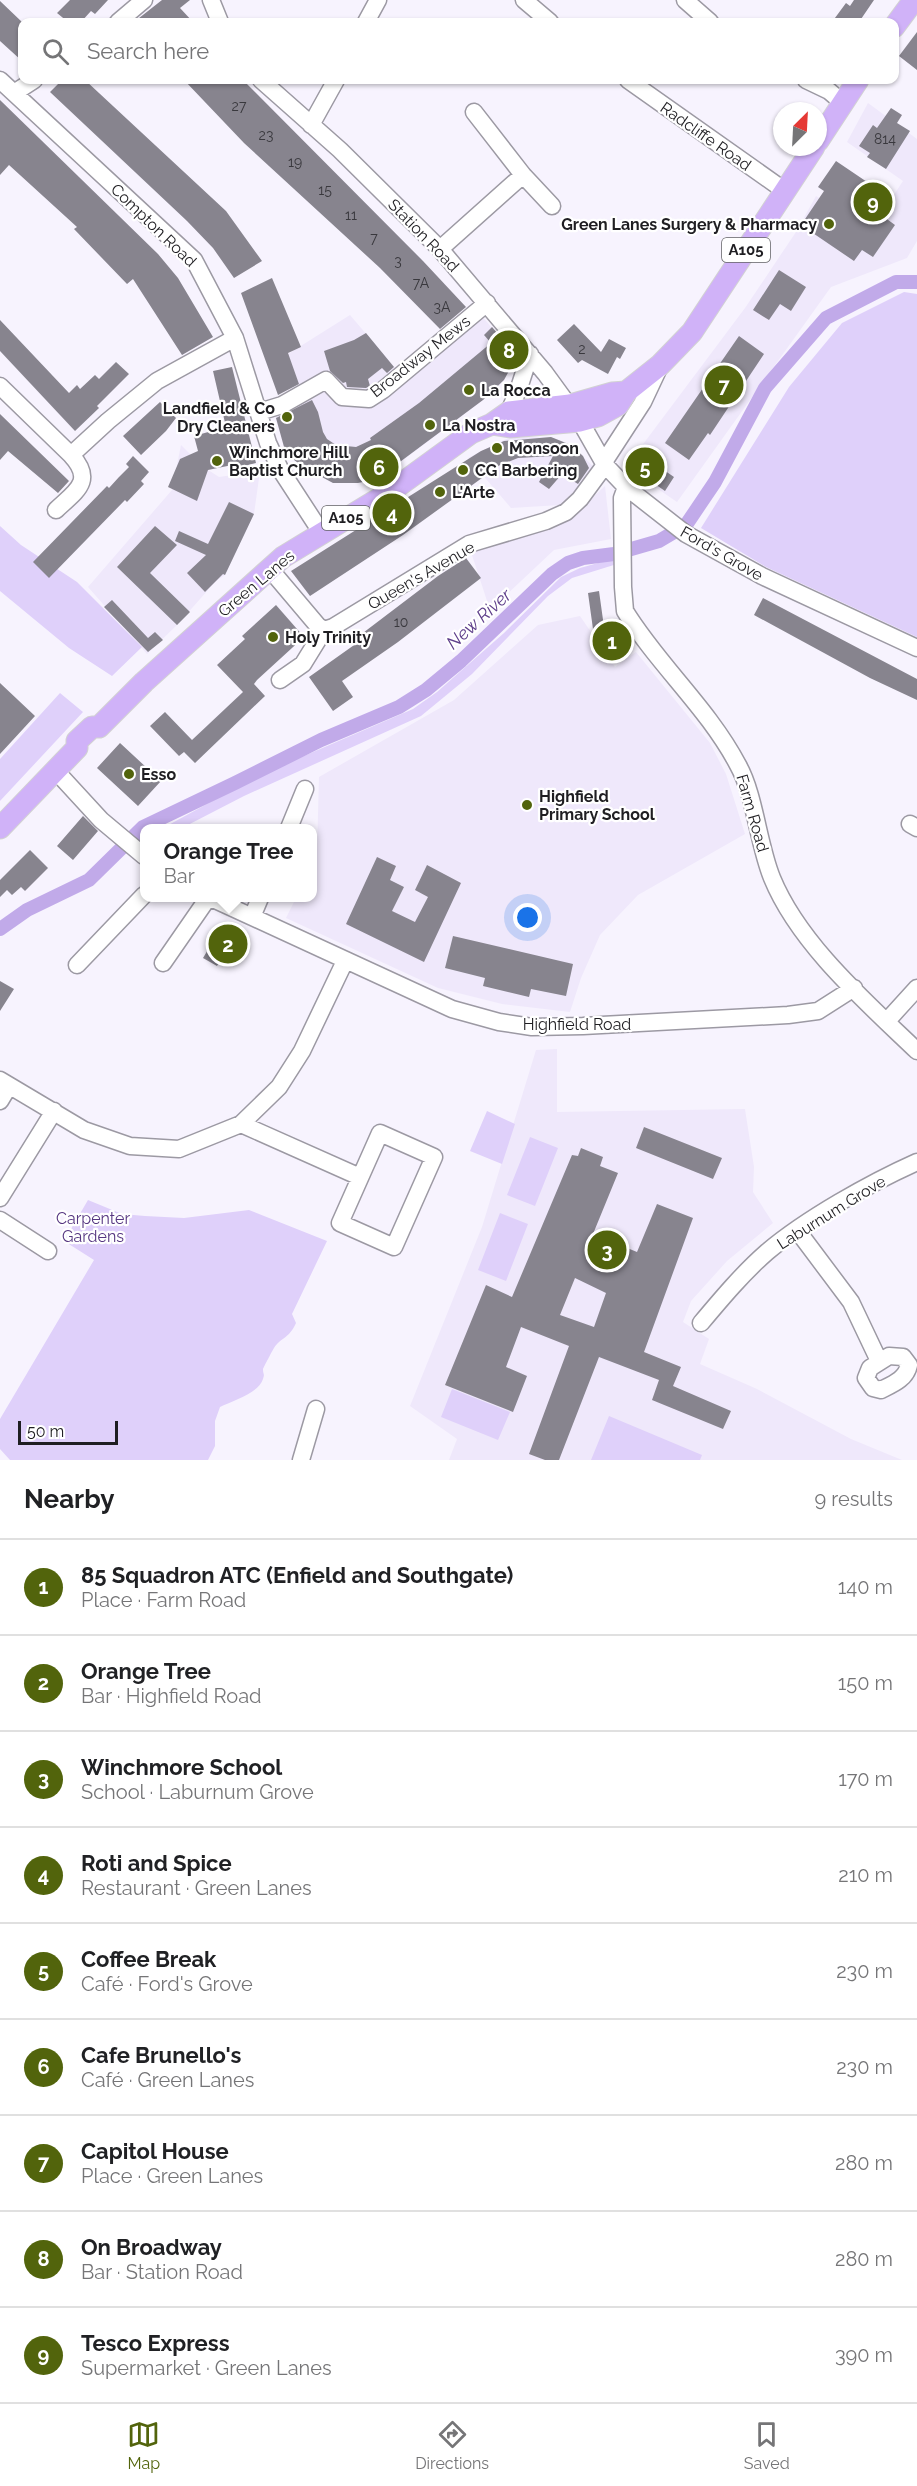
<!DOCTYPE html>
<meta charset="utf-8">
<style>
body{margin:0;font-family:Raleway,sans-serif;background:#f2f2f2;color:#202124}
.compass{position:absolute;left:773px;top:102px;width:54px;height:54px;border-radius:50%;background:#fff;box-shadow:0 2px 4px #0004;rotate:24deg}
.scale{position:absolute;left:18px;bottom:15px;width:100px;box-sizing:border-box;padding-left:6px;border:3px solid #1f1e22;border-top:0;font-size:16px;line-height:21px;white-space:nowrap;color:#1f1e22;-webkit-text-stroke:4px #fff;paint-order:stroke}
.you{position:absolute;left:528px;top:918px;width:21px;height:21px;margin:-15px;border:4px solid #fff;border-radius:50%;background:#1a73e8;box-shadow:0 0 0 9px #1a73e833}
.badge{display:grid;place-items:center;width:39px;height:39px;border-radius:50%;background:#52640c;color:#fff;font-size:20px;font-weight:700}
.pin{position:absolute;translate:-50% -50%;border:3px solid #fff;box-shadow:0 2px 6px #0006}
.popup{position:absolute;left:140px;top:824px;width:177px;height:78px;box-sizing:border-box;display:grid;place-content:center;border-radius:12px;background:#fff;filter:drop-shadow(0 2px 4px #0005);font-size:20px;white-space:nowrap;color:#757577}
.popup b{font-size:22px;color:#202124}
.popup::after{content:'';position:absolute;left:50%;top:100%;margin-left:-12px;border:12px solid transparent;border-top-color:#fff}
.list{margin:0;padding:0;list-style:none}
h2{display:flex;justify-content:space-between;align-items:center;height:78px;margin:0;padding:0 24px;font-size:26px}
h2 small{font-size:20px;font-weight:400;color:#757577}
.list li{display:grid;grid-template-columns:39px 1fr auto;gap:18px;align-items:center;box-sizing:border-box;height:96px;padding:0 24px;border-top:2px solid #e0e0e0}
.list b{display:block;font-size:22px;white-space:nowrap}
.list p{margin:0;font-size:20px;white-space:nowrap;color:#757577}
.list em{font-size:20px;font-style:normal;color:#757577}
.icon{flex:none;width:33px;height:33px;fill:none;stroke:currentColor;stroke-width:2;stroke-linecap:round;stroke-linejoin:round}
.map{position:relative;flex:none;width:917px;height:1460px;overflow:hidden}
.search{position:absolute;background:#fff;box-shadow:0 2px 4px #0004;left:18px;right:18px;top:18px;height:66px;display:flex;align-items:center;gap:15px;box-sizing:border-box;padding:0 21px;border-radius:12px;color:#757577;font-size:22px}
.sheet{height:942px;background:#fff}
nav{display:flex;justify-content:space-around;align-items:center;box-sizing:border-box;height:84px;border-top:2px solid #e0e0e0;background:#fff;font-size:16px;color:#757577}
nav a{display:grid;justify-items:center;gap:3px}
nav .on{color:#52640c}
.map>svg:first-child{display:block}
.built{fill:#efe8fb}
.green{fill:#dfd0fa}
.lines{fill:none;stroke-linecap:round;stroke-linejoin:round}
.canal{stroke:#c1aae9;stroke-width:14}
.building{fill:#87848e;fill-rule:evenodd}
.minor-casing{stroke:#9c99a3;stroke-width:19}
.major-casing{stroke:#d2d2d3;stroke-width:23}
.minor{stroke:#fff;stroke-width:16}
.major{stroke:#d0b2f8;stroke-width:21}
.poi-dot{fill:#52640c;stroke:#fff;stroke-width:2}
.labels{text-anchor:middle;stroke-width:4.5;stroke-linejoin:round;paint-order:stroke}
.number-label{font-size:14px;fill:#39383d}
.shield{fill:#fff;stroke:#626264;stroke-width:1.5}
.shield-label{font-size:15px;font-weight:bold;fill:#1f1e22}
.street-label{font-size:16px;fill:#1f1e22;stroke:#fff}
.poi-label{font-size:16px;font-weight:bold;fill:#1f1e22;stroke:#fff;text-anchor:start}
.park-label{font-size:16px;fill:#553580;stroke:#fff}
.water-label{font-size:18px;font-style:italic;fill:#5e3e8a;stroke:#fff}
</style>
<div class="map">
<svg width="917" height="1460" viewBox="0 0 917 1460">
<rect width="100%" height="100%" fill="#f7f3fe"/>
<path class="built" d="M868,103l49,36v102l-10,17 -76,29 -154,215 -51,-35 119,-159 51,-76 20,-36 54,35 33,-50 -56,-39z
M350,315l53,62 78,-62 37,44 -23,32 -121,91 -36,1 -25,-9 -27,-20 -15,-53 30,-11 -13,-36z
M526,437l28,1 19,9 24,23 -37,35 -49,3 -43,-50 38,-19z
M181,445l21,21 17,11 41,-6 -6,43 -29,61 -9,6 -39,44 -30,29 -59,-67 84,-97z
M605,486l6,53 -57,11 -64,60 -19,-58 97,-32z
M580,616l35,51 21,-15 74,91 16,31 19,60 -107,61 -38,40 -19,43 -11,34 -68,-8 -64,-16 -152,-70 10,-20h16v-35l5,-12 2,-74 135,-77 84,-75z
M557,1049v63l188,-3 9,58 -1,25 20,31 -46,38 -36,40 -8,21 26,17 -9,25 57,25 94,50 51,21h-453l8,-21 -47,-33 72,-179 54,-177z"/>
<path class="green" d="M904,292l13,2v343l-151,-70 -65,-39 88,-141 53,-64z
M0,526l21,19 56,37 65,65 -30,29 -43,-28 -69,-57z
M616,558l1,6 -45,14 -24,18 -76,78 -51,42 -177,80 -62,32h-19l99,-54 151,-65 24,-17 67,-59 57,-56 19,-9z
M60,693l23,19 -83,89v-42z
M487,1111l28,13 -13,40 -32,-13z
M530,1137l28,11 -23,58 -28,-11z
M88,1200l34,14 23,2 39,2 65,-8 78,31 -35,73 4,9c-7,16 -15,14 -22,25 -2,3 -10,19 -11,21 0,6 2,4 0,10 -4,14 -31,22 -43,28l-5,14v25l-7,14h-198l-10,-11v-30l94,-159 -30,-19z
M500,1213l28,11 -22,57 -28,-11z
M452,1389l58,23 -12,28 -57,-23z
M609,1416l93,39 -2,5h-109z"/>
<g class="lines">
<path class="canal" d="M0,929l27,-19 62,-30 54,-53 92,-44 86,-43 78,-33 27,-17 35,-29 91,-87 16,-11 15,-5 31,-4 45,-13 27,-16 29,-43 50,-94 61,-70 70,-36h21"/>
</g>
<path class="building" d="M70,0h38l-13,14 -4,-3 -10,11h-13l-11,-9z
M162,0h28l-10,8 13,14h-59z
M854,0h20l-15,22h-27l14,-19 4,3z
M0,1l22,21v39l-22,-20z
M917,32v38l-18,-14z
M62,80h23l141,131 36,50 -28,17 -21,-30 -26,-27 -137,-129z
M184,80h59l180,181 43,46 -26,22 -60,-61 -136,-125z
M0,100l158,154 20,24 35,59 -31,18 -49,-76 -6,5 -53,-55 3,-2 -68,-62 -9,10z
M891,108l11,7 -5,8 13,8 -24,38 -19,-12 3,-4 -11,-7 14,-21 4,3z
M836,161l34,23 -2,3 17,11 -9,13 19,14 -22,32 -11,-7 -8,11 -53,-36 23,-34 -6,-4z
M779,270l27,17 -15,24 -11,-7 -11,16 -16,-10z
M272,278l29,69 -13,6 11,31 -21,11 -37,-102z
M0,320l69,73 8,-8 3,4 15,-14 4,4 17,-17 13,12 -32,32 2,2 -24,23 -75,-80z
M574,324l27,28 8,-13 17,9 -6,11 -3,-2 -9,17 -26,-14 -4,3 -21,-23z
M492,327l25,29 -13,24 -21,20 -106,79 -19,4h-25l-28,-15 -19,-14 -10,-36 36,-18 6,12 5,20 4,7 9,6 20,2 15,-7 -1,-2 49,-35 72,-60 -7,-8z
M366,333l28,34 -7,6 -5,-5 -14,11 2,7 -4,2 -19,-1 -1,-5 -3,1 -13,-12 -6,-20 30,-11z
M739,336l25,18 -54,81 -2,-2 -19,27 -24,-17z
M232,367l24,96 -16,4 -3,-3 -29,6 -11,31 -29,-14 12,-28 18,-8 -4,-15 32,-9 -13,-56z
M160,402l16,16 -10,13 -25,24 -18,-19z
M0,414l69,67 -11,12 -50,-42 -8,9z
M551,437l20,8 12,11 6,12 -11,16 -16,-10 -13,15 -10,-7 14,-26 -35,2 -18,7 -97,70 -93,61 -19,-25 190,-120 23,-10z
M639,453l35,24 -9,14 -35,-24z
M133,456l16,16 -8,9 3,3 -17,18 -2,-2 -76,78 -16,-16 74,-76 2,2 10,-11 10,-10 -3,-3z
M229,502l25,12 -29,61 -2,-1 -18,18 -18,-19 19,-18 -31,-14 4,-10 29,13z
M155,526l22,19 -27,28 40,39 -13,13 -60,-58z
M466,558l15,20 -83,64 -56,39 11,16 -20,14 -24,-34 48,-34 -2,-4 83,-63z
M599,591l5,36 6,-4 18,25 -14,10 -21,-29 -5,-36z
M763,598l154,81v21l-47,-22 -116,-63z
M112,600l36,38 7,-6 8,8 -15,12 -44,-45z
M276,605l28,32 -47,43 -3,4 11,12 -70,67 -11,-11 -5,4 -29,-30 15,-14 27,28 51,-48 -26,-27 28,-26 -3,-3z
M0,683l35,33 -35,38z
M120,743l41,38 -23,25 -41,-38z
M83,816l15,15 -25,29 -16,-14z
M30,850l18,18 -23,23 -4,-4 -9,8 -5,-5 -7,7v-17z
M377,857l19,9 -6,14 14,7 -12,24 23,11 13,-25 -13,-7 12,-25 34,18 -37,79 -78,-38z
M224,923l25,15 -12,19 -11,-7 -9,16 -14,-8z
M453,936l120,28 -7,32 -35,-7 -2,8 -46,-11 2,-8 -40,-10z
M0,981l14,8 -14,22z
M644,1127l78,31 -9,21 -77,-31z
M581,1148l22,9 -3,9 18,7 -25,61 44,18 20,-48 36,14 -49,134 37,15 -8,19 58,25 -8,18 -71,-29 7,-20 -60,-23 -40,103h-14l-16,-6 40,-108 -48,-19 -15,40 21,9 -14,36 -68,-27 41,-100 26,12 60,-142 6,1zM575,1278l31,15 -12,34 -34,-12z"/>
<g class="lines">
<defs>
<path id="minor" d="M211,0l9,22
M524,0l26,22
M685,0l25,22
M118,22l26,-22
M366,22l12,-22
M0,80l194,180 41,78 33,105 12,26 41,63
M261,80l79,70 100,99 105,124 35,48 25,44 21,22 60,47 76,42 155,72
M628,80l157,111
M806,80l23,11 14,12
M14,93l20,-13
M474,112l49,63 29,31
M311,125l25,-45
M440,249l83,-74
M0,386l71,69 37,-34 49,-40 78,-43
M259,412l23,-7 44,-25 16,17 27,2 14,-9 104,-87
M509,412l10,-24 11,-34
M604,462l39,-60 16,-34
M626,487l-4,11 1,89 2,24c33,54 83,97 113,154 17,30 20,79 34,113 27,66 94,124 145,173
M56,510c20,-19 39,-29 15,-55
M269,568l49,58 6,4 9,-3 136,-83 77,-23 20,-9 14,-13 25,-34
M280,680l23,-16 21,-34
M55,770l46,50 43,36
M910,824l7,4
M289,828l16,-39
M211,898l241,111 47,13 33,5 51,-1 205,-11 30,-4 36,-23
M252,917l8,-19
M163,963l45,-65
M77,965l67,-70
M887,1021l30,-33
M0,1080l84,50 46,16 49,3 62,-25 38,-37 23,-36 43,-90
M0,1101l9,-15
M241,1124l119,53
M380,1133l54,24 -40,90 -54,-24z
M0,1198l54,-87
M0,1220l48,31
M797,1230l54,72 28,59
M701,1323c21,-25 42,-50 66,-71 39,-33 103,-69 150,-90
M889,1356l14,1 6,8c-3,14 -16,19 -28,25l-8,-2 -7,-10 4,-10z
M301,1460l15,-51"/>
<path id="major" d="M894,27l20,-27
M818,141l40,-61
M492,424l18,3 70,-6 18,-5 20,-11 8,-13 34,-27 32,-33 122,-185
M0,828l77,-80v-7l15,-14h7l45,-45 139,-125 107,-65 81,-59 21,-9 17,-12 61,-7 42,-12 14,-1"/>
</defs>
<use href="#minor" class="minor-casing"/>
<use href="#major" class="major-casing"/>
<use href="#minor" class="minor"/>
<use href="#major" class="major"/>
</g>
<g class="poi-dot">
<circle cx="829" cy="224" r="6"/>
<circle cx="469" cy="390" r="6"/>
<circle cx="287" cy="417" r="6"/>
<circle cx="430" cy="425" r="6"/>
<circle cx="497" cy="448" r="6"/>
<circle cx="217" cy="461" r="6"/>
<circle cx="463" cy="470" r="6"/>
<circle cx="440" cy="492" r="6"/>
<circle cx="273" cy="637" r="6"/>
<circle cx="129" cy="774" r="6"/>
<circle cx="527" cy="805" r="6"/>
</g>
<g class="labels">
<g class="number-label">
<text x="239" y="111">27</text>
<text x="266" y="140">23</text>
<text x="885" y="144">814</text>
<text x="295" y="167">19</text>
<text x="325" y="195">15</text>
<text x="351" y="220">11</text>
<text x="374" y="243">7</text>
<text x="398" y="266">3</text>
<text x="421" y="288">7A</text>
<text x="442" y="312">3A</text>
<text x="582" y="354">2</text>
<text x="401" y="627">10</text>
</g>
<g class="shield">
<rect x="722" y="238" width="48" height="24" rx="4.5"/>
<rect x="322" y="506" width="48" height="24" rx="4.5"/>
</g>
<g class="shield-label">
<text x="746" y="255">A105</text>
<text x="346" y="523">A105</text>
</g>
<g class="street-label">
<text transform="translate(706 136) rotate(35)" y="6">Radcliffe Road</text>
<text transform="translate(154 225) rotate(44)" y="6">Compton Road</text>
<text transform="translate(424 235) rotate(46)" y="6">Station Road</text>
<text transform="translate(420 356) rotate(-38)" y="6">Broadway Mews</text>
<text transform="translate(722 553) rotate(30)" y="6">Ford's Grove</text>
<text transform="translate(421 575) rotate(-30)" y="6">Queen's Avenue</text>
<text transform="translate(256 583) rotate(-40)" y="6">Green Lanes</text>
<text transform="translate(753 813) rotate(74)" y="6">Farm Road</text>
<text x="577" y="1030">Highfield Road</text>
<text transform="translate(831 1212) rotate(-32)" y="6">Laburnum Grove</text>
</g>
<g class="poi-label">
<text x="817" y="230" text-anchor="end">Green Lanes Surgery &amp; Pharmacy</text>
<text x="481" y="396">La Rocca</text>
<text x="275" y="414" text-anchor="end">Landfield &amp; Co<tspan x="275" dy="18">Dry Cleaners</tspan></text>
<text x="442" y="431">La Nostra</text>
<text x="509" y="454">Monsoon</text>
<text x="229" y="458">Winchmore Hill<tspan x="229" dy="18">Baptist Church</tspan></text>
<text x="475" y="476">CG Barbering</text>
<text x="452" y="498">L'Arte</text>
<text x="285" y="643">Holy Trinity</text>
<text x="141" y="780">Esso</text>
<text x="539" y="802">Highfield<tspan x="539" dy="18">Primary School</tspan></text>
</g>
<g class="park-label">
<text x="93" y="1224">Carpenter<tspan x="93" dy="18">Gardens</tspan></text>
</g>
<g class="water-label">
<text transform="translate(479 619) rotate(-42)" y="6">New River</text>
</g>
</g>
</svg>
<svg class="compass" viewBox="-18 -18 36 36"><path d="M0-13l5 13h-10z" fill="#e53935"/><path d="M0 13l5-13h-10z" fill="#757577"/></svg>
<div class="scale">50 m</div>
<div class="you"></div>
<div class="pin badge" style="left:612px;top:641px">1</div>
<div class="pin badge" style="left:228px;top:944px">2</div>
<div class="popup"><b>Orange Tree</b>Bar</div>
<div class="pin badge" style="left:607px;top:1250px">3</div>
<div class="pin badge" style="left:392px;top:513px">4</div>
<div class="pin badge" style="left:645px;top:467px">5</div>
<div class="pin badge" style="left:379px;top:467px">6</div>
<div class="pin badge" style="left:724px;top:385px">7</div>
<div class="pin badge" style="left:509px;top:350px">8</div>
<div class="pin badge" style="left:873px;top:202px">9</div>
<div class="search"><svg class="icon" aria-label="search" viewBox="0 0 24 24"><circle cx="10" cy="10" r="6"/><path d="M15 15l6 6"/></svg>Search here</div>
</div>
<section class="sheet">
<h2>Nearby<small>9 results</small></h2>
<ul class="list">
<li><span class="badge">1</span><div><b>85 Squadron ATC (Enfield and Southgate)</b><p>Place · Farm Road</p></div><em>140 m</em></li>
<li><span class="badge">2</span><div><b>Orange Tree</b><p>Bar · Highfield Road</p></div><em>150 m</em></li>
<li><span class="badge">3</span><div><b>Winchmore School</b><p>School · Laburnum Grove</p></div><em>170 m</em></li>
<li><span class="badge">4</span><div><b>Roti and Spice</b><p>Restaurant · Green Lanes</p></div><em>210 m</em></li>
<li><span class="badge">5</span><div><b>Coffee Break</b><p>Café · Ford's Grove</p></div><em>230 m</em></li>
<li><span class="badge">6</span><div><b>Cafe Brunello's</b><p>Café · Green Lanes</p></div><em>230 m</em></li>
<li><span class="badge">7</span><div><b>Capitol House</b><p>Place · Green Lanes</p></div><em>280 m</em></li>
<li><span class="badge">8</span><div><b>On Broadway</b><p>Bar · Station Road</p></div><em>280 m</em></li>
<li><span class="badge">9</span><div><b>Tesco Express</b><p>Supermarket · Green Lanes</p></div><em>390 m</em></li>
</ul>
</section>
<nav>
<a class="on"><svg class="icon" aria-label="map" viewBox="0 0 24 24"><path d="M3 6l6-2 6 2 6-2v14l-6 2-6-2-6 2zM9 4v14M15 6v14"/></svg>Map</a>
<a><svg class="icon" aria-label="directions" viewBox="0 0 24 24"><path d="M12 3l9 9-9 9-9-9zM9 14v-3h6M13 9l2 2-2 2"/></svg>Directions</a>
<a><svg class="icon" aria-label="saved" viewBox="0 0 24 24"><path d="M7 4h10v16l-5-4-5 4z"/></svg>Saved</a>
</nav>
